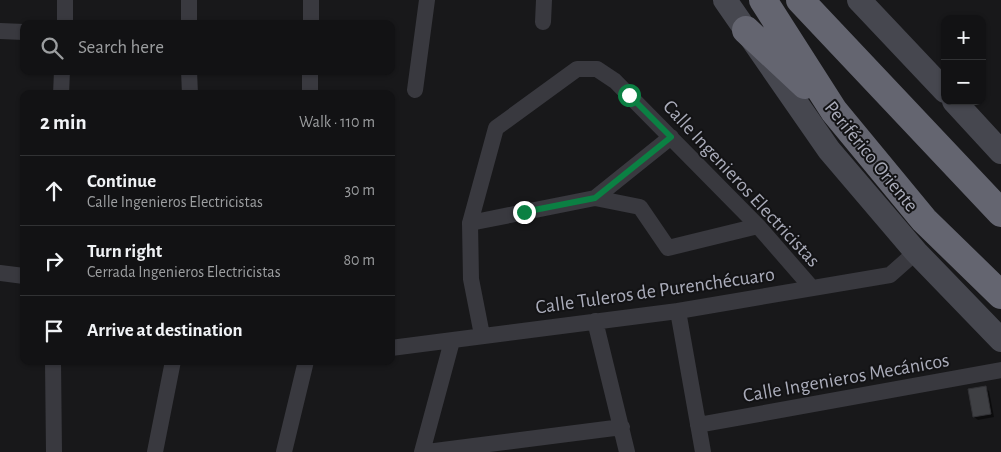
<!DOCTYPE html>
<meta charset="utf-8">
<style>
body{margin:0;font-family:"Alegreya Sans",sans-serif;background:#1b1b1d;color:#f1f3f6}
.controls{position:absolute;right:15px;top:15px;display:grid;overflow:hidden;border-radius:10px;box-shadow:0 1px 4px #0004}
.controls button{width:45px;height:45px;display:grid;place-items:center;padding:0;border:0;border-bottom:1px solid #313234;background:#121214;color:#f1f3f6;font:25px sans-serif}
.stop{position:absolute;width:15px;height:15px;margin:-11px;border:4px solid #0b8043;border-radius:50%;background:#fff}
.stop.end{background:#0b8043;border-color:#fff;box-shadow:0 1px 5px #0008}
.list{margin:0;padding:0;list-style:none}
h2{display:flex;justify-content:space-between;align-items:center;height:65px;margin:0;padding:0 20px;font-size:21px}
h2 small{font-size:16px;font-weight:400;color:#9c9ea0}
.list li{display:grid;grid-template-columns:32px 1fr auto;gap:15px;align-items:center;box-sizing:border-box;height:70px;padding:0 20px;border-top:1px solid #313234}
.list b{display:block;font-size:19px;white-space:nowrap}
.list p{margin:0;font-size:16px;white-space:nowrap;color:#9c9ea0}
.list em{font-size:16px;font-style:normal;color:#9c9ea0}
.icon{flex:none;width:28px;height:28px;fill:none;stroke:currentColor;stroke-width:2;stroke-linecap:round;stroke-linejoin:round}
.map{position:relative;flex:none;width:1001px;height:452px;overflow:hidden}
.search{position:absolute;background:#121214;box-shadow:0 1px 4px #0004;left:20px;top:20px;width:375px;height:55px;display:flex;align-items:center;gap:12px;box-sizing:border-box;padding:0 18px;border-radius:10px;color:#9c9ea0;font-size:19px}
.panel{position:absolute;background:#121214;box-shadow:0 1px 4px #0004;left:20px;top:90px;width:375px;height:275px;border-radius:10px}
.map>svg:first-child{display:block}
.shadow{fill:#0007}
.building{fill:#3f4044;stroke:#323236}
.lines{fill:none;stroke-linecap:round;stroke-linejoin:round}
.street{stroke:#39393f;stroke-width:16}
.secondary{stroke:#46474f;stroke-width:24}
.highway{stroke:#646570;stroke-width:28}
.route{stroke:#0b8043;stroke-width:6}
.labels{text-anchor:middle;stroke-width:4;stroke-linejoin:round;paint-order:stroke}
.street-label{font-size:20px;fill:#aaacba;stroke:#131315}
</style>
<div class="map">
<svg width="1001" height="452" viewBox="0 0 1001 452">
<rect width="100%" height="100%" fill="#18181a"/>
<path class="shadow" d="M985,388l4,3 5,26 -16,3 -4,-3z"/>
<path class="building" d="M986,386l5,28 -18,3 -5,-28z"/>
<g class="lines">
<path class="street" d="M189,0v24
M543,22l1,-22
M65,24v-24
M311,24v-24
M0,31l24,1
M189,71l1,23
M415,90l12,-90
M61,94l1,-23
M310,94v-23
M595,198l76,-61
M470,223l125,-25 45,9 28,41 90,-22
M0,273l24,3
M678,311l25,141
M595,321l32,131
M482,335l-11,-56 -1,-56 26,-95 81,-59h20l18,12 143,145 54,62
M391,348l287,-37 212,-36 26,-23
M53,361l1,91
M698,425l303,-55
M155,452l18,-91
M284,452l22,-91
M422,452l30,-111
M427,452l195,-25"/>
<path class="secondary" d="M725,0l104,150 87,102 85,88
M859,0l86,91
M954,101l47,51"/>
<path class="highway" d="M763,0l71,111 90,109 77,75
M800,0l201,213
M746,30l59,55"/>
</g>
<g class="lines">
<path class="route" d="M524,212l71,-14 76,-61 -42,-42"/>
</g>
<g class="labels">
<g class="street-label">
<text transform="translate(872 156) rotate(51)" y="7">Periférico Oriente</text>
<text transform="translate(742 183) rotate(47)" y="7">Calle Ingenieros Electricistas</text>
<text transform="translate(655 290) rotate(-8)" y="7">Calle Tuleros de Purenchécuaro</text>
<text transform="translate(846 377) rotate(-10)" y="7">Calle Ingenieros Mecánicos</text>
</g>
</g>
</svg>
<div class="controls">
<button>+</button>
<button>−</button>
</div>
<div class="stop" style="left:629px;top:95px"></div>
<div class="stop end" style="left:524px;top:212px"></div>
<div class="search"><svg class="icon" aria-label="search" viewBox="0 0 24 24"><circle cx="10" cy="10" r="6"/><path d="M15 15l6 6"/></svg>Search here</div>
<section class="panel">
<h2>2 min<small>Walk · 110 m</small></h2>
<ul class="list">
<li><svg class="icon" aria-label="ahead" viewBox="0 0 24 24"><path d="M12 20V5M6 11l6-6 6 6"/></svg><div><b>Continue</b><p>Calle Ingenieros Electricistas</p></div><em>30 m</em></li>
<li><svg class="icon" aria-label="right" viewBox="0 0 24 24"><path d="M7 20v-9h11M14 6l5 5-5 5"/></svg><div><b>Turn right</b><p>Cerrada Ingenieros Electricistas</p></div><em>80 m</em></li>
<li><svg class="icon" aria-label="arrive" viewBox="0 0 24 24"><path d="M6 21V4h12l-3 4 3 4H6"/></svg><div><b>Arrive at destination</b></div></li>
</ul>
</section>
</div>
